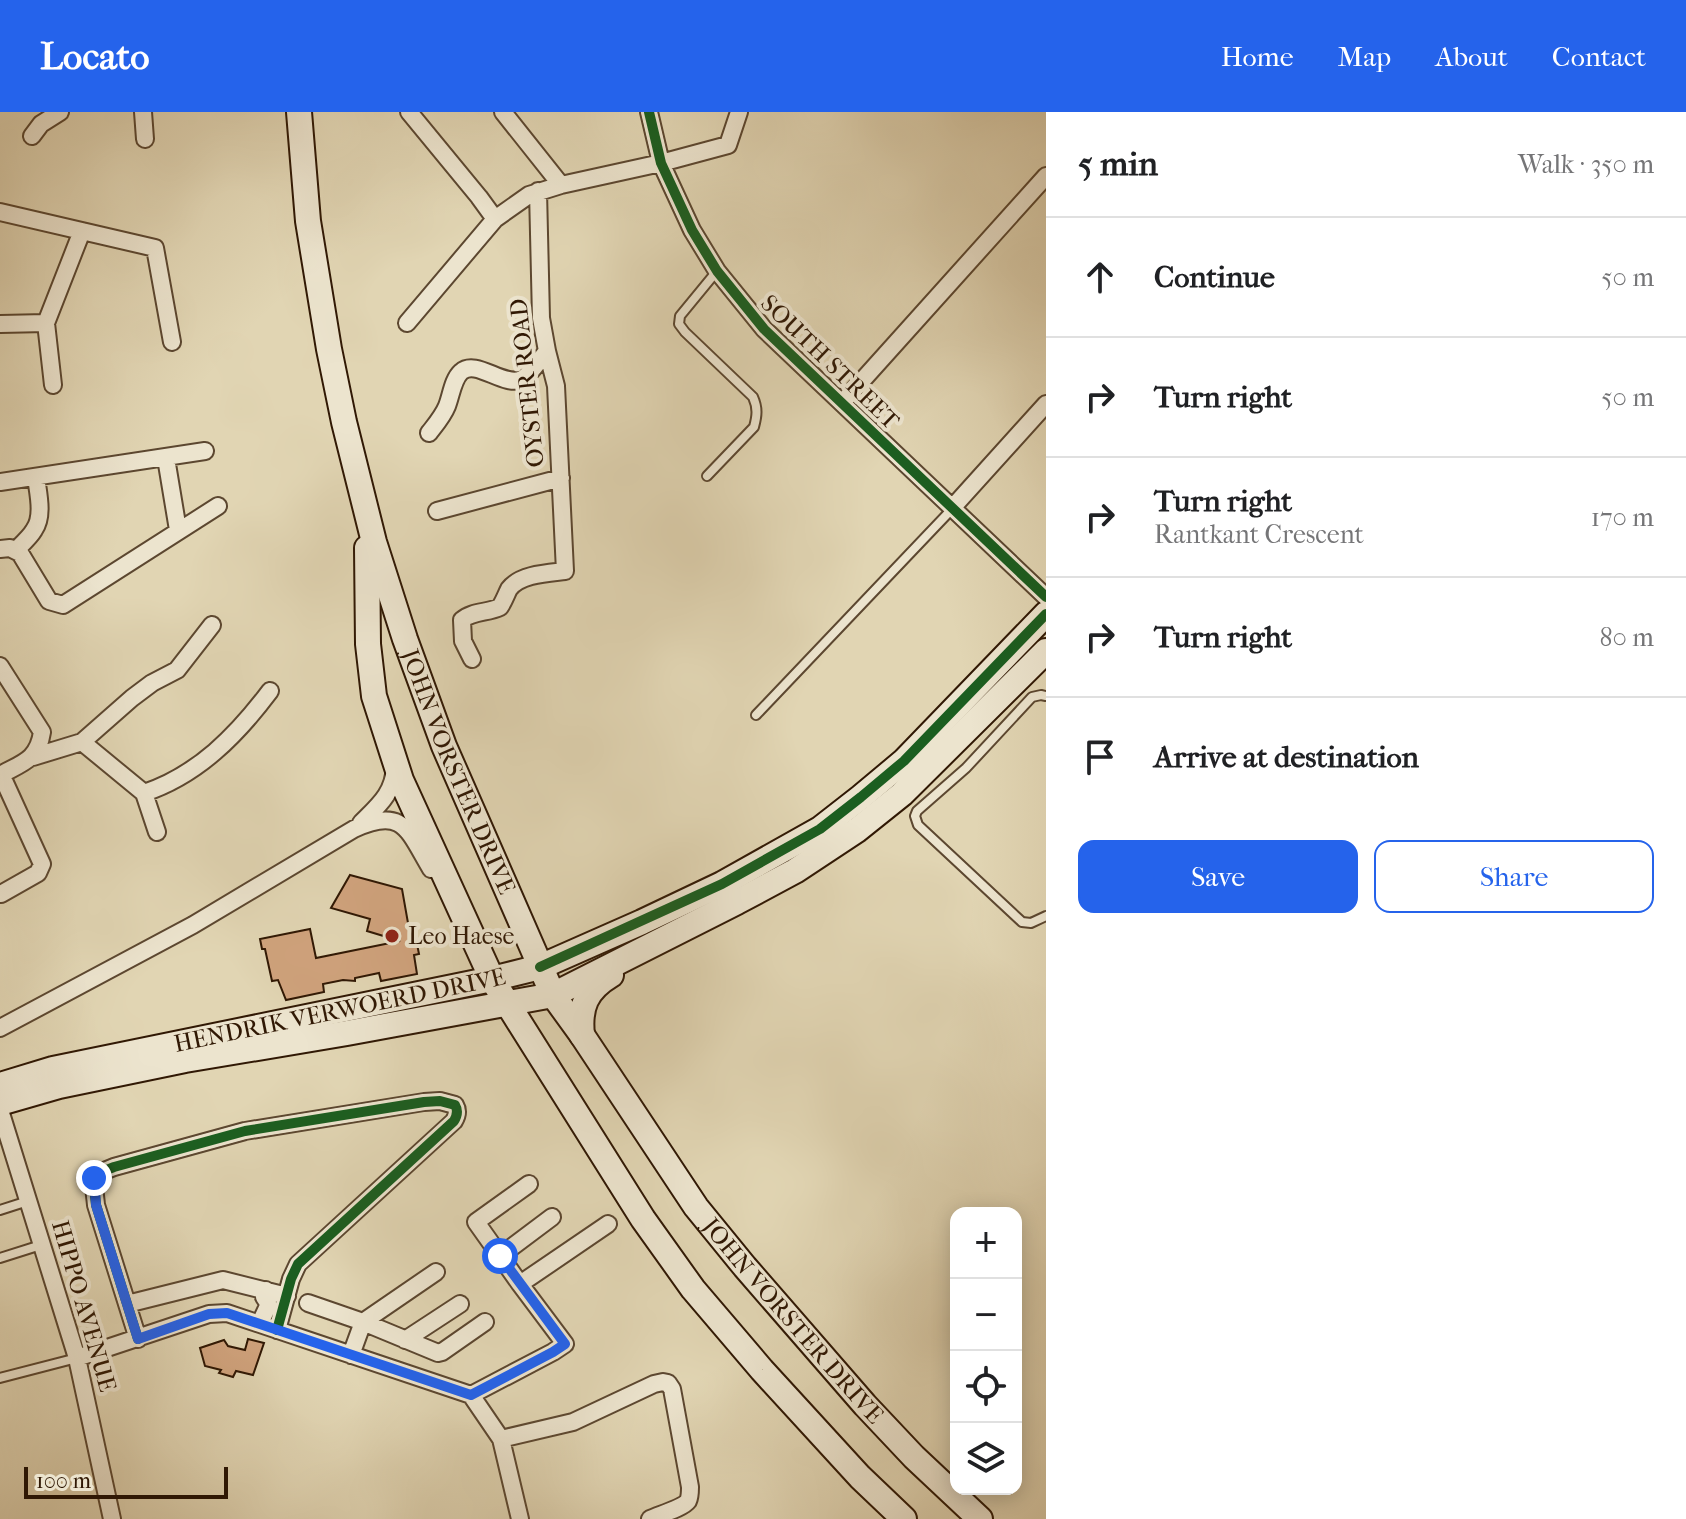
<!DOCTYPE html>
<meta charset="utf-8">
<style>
body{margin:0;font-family:"IM FELL French Canon",serif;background:#f6f6f6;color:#202124}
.controls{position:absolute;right:24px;bottom:24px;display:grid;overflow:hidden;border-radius:16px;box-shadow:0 4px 20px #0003}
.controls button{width:72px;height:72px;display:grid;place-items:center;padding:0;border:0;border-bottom:2px solid #e0e0e0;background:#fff;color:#202124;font:40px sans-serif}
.scale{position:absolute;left:24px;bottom:20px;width:204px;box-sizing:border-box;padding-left:8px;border:4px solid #301804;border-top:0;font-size:22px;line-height:28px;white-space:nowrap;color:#301804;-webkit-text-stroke:6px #ece4ce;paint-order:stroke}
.stop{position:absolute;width:24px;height:24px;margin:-18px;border:6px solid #2563eb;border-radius:50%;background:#fff}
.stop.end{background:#2563eb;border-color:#fff;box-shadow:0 2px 8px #0008}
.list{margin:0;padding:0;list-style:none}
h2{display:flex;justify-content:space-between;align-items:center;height:104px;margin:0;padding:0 32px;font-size:34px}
h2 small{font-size:26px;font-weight:400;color:#757577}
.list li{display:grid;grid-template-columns:52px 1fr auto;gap:24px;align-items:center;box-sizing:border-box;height:120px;padding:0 32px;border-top:2px solid #e0e0e0}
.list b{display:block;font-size:30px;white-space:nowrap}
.list p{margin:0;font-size:26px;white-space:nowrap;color:#757577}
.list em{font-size:26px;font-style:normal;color:#757577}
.actions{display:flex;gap:16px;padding:24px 32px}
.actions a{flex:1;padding:18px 0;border:2px solid #2563eb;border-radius:16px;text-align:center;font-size:28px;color:#2563eb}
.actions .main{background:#2563eb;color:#fff}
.icon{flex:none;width:44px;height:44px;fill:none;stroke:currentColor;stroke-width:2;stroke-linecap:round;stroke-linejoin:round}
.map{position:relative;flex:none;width:1046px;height:1407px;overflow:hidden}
header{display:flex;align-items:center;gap:48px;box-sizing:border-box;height:112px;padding:0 40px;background:#2563eb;color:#fff}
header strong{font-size:38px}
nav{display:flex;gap:44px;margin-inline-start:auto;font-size:28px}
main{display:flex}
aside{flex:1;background:#fff}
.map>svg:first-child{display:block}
.building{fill:#d0a37d;stroke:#301804;stroke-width:2}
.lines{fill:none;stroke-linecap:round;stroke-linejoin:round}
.lane-casing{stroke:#5c4730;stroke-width:12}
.street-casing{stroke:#5c4730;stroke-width:20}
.secondary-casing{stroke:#301804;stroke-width:28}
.lane{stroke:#ece4ce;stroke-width:8}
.street{stroke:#ece4ce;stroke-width:16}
.secondary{stroke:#ece4ce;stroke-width:24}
.cycleway-casing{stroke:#ece4ce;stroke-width:15}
.cycleway{stroke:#1b5e20;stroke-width:10}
.route{stroke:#2563eb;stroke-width:10}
.poi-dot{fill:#8f2418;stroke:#ece4ce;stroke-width:3}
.labels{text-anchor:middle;stroke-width:8;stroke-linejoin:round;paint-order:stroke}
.street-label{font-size:24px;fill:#301804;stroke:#ece4ce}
.poi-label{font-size:24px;fill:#301804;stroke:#ece4ce;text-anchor:start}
</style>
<header>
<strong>Locato</strong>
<nav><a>Home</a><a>Map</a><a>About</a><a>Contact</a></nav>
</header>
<main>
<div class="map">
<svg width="1046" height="1407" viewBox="0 0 1046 1407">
<rect width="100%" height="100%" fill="#e1d5b3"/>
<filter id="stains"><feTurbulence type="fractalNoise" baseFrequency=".0025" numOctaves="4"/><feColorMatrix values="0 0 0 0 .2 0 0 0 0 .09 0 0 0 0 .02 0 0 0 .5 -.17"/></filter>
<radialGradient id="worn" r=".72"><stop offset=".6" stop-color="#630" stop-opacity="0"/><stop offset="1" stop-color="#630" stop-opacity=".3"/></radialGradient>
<path class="building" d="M350,763l52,14 9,51 5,-1 3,15 -5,1 3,19 -36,7 -2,-8 -24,5v3l-12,-1 -20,4 1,8 -38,8 -8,-20 -6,1 -7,-32h-3l-2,-10 50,-10 6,29 84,-17 -33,-10 3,-12 -39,-11z
M248,1227l16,4 -11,32 -17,-4 -3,6 -14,-4 2,-3 -16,-4 -5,-18 24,-8 4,6 17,4z"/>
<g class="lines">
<defs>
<path id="lane" d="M707,364l47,-49c3,-11 4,-19 -1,-30l-68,-65 -6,-8 1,-8 37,-45
M1046,584l-5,-1 -9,2 -66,71 -49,43 -2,5 3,9 104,97 9,1 15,-7
M756,603l197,-207
M0,1098l28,-9
M0,1146l41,-13
M0,1266l77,-20"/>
<path id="street" d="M143,0l2,27
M409,0l70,85 16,22
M503,0l58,73
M649,0l12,51 31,67 25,41 47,58 282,268
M32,24l9,-12 19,-12
M0,100l155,36 17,94
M407,211l88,-104 34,-24 32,-10 100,-22 67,-18 11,-33
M0,212l46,-1
M53,273l-7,-62 36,-92
M842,291l204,-227
M429,321c7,-9 14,-17 18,-27 4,-10 6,-27 14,-34 15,-14 43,16 61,7 10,-6 18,-20 25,-28
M166,346l12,72
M0,370l205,-31
M953,395l93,-103
M437,399l124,-33
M0,437l10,-1 10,5 29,48 14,4 155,-99
M16,438c6,-6 14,-13 18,-20 10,-14 4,-37 2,-53
M472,547l-9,-18 -1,-21c10,-9 26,-7 38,-13 4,-6 6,-12 9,-18 11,-15 39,-16 56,-18l-9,-185 -9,-35 -6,-33 -3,-127
M0,554l42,66c-4,28 -20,31 -42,43
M82,630l62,51 13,39
M33,645l49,-15 50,-44 20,-15 25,-13 35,-45
M1,662l41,90 -4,9 -37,21
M144,681c54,-18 93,-58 126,-102
M361,711c18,-18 33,-30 34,-57
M0,916l193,-103 161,-96c50,-23 54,2 77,40
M0,998l77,248 35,161
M500,1144l52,-39
M520,1172l88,-60
M308,1191l55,19 73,-50
M127,1192l96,-24 64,16
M260,1211l8,-17v-3l-4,-6 2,-7
M138,1227l-42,-134c-2,-23 -7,-29 18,-38l131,-36 179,-29 16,-1 15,4c3,5 2,11 -1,16l-156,143 -7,15 -14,51
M405,1228l55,-36
M351,1243l12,-33 75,31 4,-1 43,-30
M77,1246l132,-44 18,-1 244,82 30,44 19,80
M471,1283l82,-43 12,-8 -45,-60 -44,-62 53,-38
M501,1327l72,-17 81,-38 9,-2 5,1 4,6 18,98c0,4 0,10 -2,14 -5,7 -30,14 -38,18"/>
<g id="secondary">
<path id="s1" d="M299,0l9,109 21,128 15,73 30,120 31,97 39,107 109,249 29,40 114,172 49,60 120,138 49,52 66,62"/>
<path d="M367,436l1,96 6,52 27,84 91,199 151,240 50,70 69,81 98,107 44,42"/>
<path d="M582,923c-3,-28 4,-45 29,-60"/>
<path id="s2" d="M0,973l53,-16 439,-90 48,-12 102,-45 80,-38 98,-55 41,-32 43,-36 142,-147"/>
<path d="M0,991l59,-17 126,-26 162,-27 206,-38 184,-93 58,-31 62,-41 45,-36 144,-143"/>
</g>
</defs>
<use href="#lane" class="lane-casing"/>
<use href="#street" class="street-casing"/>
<use href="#secondary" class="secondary-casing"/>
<use href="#lane" class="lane"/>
<use href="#street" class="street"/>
<use href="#secondary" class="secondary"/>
<defs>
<path id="cycleway" d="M649,0l12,51 31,67 25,41 47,58 282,268
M540,855l182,-83 98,-55 41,-32 43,-36 142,-147
M138,1227l-42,-134c-2,-23 -7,-29 18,-38l131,-36 179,-29 16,-1 15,4c3,5 2,11 -1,16l-156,143 -7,15 -14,51"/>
</defs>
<use href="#cycleway" class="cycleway-casing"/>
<use href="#cycleway" class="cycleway"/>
</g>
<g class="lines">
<path class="route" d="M94,1066l2,27 42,134 71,-25 18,-1 244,82 82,-43 12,-8 -65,-88"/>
</g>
<circle class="poi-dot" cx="392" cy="824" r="8"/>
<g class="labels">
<g class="street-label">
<text transform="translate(830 250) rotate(44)" y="8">SOUTH STREET</text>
<text transform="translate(527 271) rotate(-96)" y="8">OYSTER ROAD</text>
<text dy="8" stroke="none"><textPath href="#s1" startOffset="682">JOHN VORSTER DRIVE</textPath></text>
<text dy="8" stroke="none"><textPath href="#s2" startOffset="348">HENDRIK VERWOERD DRIVE</textPath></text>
<text transform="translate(84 1194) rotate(74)" y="8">HIPPO AVENUE</text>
<text dy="8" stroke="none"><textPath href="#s1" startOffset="1330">JOHN VORSTER DRIVE</textPath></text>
</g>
<g class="poi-label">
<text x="408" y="832">Leo Haese</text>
</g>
</g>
<rect width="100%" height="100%" filter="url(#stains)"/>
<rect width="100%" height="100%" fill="url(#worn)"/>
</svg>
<div class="controls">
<button>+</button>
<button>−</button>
<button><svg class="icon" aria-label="locate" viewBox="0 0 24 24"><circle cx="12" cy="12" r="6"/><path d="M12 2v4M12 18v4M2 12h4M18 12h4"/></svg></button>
<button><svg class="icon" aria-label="layers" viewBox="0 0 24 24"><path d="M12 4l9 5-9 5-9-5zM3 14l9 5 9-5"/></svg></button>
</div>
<div class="scale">100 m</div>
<div class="stop" style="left:500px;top:1144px"></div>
<div class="stop end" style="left:94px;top:1066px"></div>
</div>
<aside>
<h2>5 min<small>Walk · 350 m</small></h2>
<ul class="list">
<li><svg class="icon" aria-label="ahead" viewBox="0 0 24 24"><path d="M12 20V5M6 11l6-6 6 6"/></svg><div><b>Continue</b></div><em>50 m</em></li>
<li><svg class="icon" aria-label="right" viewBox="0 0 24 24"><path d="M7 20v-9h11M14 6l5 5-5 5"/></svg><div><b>Turn right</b></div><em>50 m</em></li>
<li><svg class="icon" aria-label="right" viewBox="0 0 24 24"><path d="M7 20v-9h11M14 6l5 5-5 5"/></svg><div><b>Turn right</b><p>Rantkant Crescent</p></div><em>170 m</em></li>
<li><svg class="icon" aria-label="right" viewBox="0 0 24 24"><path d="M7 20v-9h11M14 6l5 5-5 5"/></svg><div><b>Turn right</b></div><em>80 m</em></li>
<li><svg class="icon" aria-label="arrive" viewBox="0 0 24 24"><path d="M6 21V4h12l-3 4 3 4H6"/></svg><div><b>Arrive at destination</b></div></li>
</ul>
<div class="actions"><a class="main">Save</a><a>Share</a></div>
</aside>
</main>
